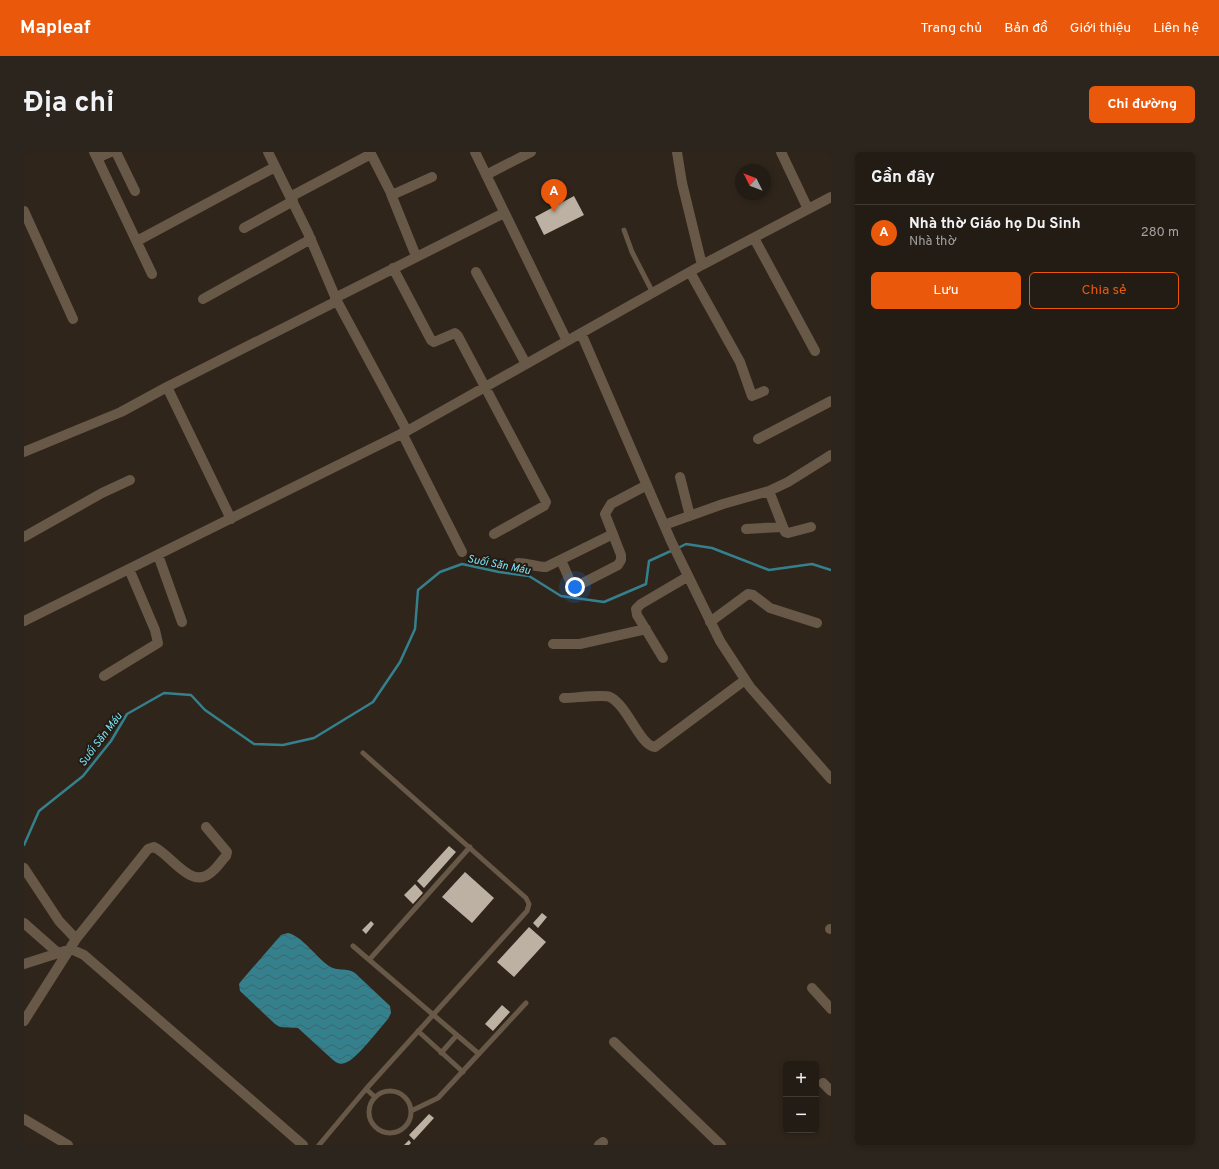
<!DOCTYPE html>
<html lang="vi">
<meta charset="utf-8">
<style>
body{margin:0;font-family:Overpass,sans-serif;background:#2b251d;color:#f1f3f6}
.controls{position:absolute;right:12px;bottom:12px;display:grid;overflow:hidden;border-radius:6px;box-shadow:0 2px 6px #0003}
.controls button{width:36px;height:36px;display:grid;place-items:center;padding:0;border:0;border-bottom:1px solid #403a34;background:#231c14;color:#f1f3f6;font:20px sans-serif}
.compass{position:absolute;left:711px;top:12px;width:36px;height:36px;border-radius:50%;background:#231c14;box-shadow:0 2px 6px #0003;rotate:312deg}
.you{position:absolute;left:551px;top:435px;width:14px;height:14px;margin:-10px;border:3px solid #fff;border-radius:50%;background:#1a73e8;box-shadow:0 0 0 6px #1a73e833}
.badge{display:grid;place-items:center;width:26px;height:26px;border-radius:50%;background:#ea580c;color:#fff;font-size:13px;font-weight:700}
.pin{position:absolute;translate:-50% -33px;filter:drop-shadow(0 1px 2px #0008)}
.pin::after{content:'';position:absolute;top:21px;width:14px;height:12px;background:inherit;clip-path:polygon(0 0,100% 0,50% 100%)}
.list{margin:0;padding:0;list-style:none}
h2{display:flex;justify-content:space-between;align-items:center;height:52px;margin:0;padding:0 16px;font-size:17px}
h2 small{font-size:13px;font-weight:400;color:#a3a1a0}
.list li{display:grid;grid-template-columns:26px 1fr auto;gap:12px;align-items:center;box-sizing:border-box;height:56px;padding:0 16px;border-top:1px solid #403a34}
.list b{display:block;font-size:15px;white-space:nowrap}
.list p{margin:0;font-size:13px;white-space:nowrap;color:#a3a1a0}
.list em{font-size:13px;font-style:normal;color:#a3a1a0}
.actions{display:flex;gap:8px;padding:12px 16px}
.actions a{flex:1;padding:9px 0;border:1px solid #ea580c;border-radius:6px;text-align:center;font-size:14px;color:#ea580c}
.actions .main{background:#ea580c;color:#fff}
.map{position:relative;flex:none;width:807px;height:993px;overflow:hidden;border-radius:6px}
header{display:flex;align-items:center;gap:24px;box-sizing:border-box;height:56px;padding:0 20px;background:#ea580c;color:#fff}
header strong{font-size:19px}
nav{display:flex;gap:22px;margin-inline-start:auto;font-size:14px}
.intro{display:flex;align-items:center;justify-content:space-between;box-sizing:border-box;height:96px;padding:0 24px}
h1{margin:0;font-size:28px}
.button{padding:10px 18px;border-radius:6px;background:#ea580c;color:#fff;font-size:14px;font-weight:700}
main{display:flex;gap:24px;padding:0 24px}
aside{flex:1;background:#231c14;border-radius:6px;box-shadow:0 2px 6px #0003}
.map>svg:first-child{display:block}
.water{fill:url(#water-waves)}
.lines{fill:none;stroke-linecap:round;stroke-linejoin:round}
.stream{stroke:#35808d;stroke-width:2.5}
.building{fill:#bcb1a3}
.lane{stroke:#685847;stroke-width:5}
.street{stroke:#685847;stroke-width:10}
.labels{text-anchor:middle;stroke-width:4;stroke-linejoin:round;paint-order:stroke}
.water-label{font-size:11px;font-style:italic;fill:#76e5fa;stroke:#251b12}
</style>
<header>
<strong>Mapleaf</strong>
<nav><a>Trang chủ</a><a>Bản đồ</a><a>Giới thiệu</a><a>Liên hệ</a></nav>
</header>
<div class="intro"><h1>Địa chỉ</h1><a class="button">Chỉ đường</a></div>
<main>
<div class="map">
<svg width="807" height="993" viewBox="0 0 807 993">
<defs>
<pattern id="water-waves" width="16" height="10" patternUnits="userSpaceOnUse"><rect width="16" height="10" fill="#35808d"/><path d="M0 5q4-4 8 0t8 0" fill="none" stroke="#3e666c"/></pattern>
</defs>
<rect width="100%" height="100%" fill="#2f251b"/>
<path class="water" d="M264,781c14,3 29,25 41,33 8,6 18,1 26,7l35,33 1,7 -3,6c-9,10 -32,41 -43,44 -5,2 -8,0 -12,-3l-35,-32 -18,-1 -5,-3 -35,-33 -1,-7 3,-4 39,-45z"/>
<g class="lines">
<path class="stream" d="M654,396l8,-4 26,4 57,22 43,-6 19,6
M0,693l15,-34 44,-35 28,-35 16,-27 37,-21 27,2 14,15 49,34 29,1 31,-7 59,-36 27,-40 15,-33 3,-39 22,-18 22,-8 37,8 30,4 32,20 43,6 42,-18 3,-23 24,-11"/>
</g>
<path class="building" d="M550,44l10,19 -40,20 -9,-18z
M425,694l7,6 -32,36 -7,-7z
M441,720l29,26 -22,25 -30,-26z
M391,732l8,9 -10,11 -9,-9z
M518,761l5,4 -9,11 -5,-5z
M347,769l3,3 -8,10 -4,-4z
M505,775l17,15 -32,35 -17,-15z
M478,853l8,7 -17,19 -8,-7z
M405,962l5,4 -20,22 -5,-5z
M385,988l2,3 -2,2h-5z"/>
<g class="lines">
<path class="lane" d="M600,78l8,22 21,41
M329,794l126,108
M345,808l101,-113
M394,879l45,41
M417,901l16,-18
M342,937l9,8
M345 960a21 21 0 1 1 42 0a21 21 0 1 1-42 0Z
M387,959l27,-13 88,-95
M295,993l47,-56 161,-178 2,-7 -3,-6 -163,-145"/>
<path class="street" d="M70,0l3,6 14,-6
M92,0l19,39
M244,0l40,81 29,68 70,130
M451,0l92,189
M653,0l5,31 20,82
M757,0l27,57
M73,6l55,116
M462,23l45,-23
M367,42l25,62
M266,45l81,-43 21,41 40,-18
M0,59l49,108
M220,76l49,-27
M730,86l61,113
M113,89l138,-74
M369,116l38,72 3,2 21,-9 3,3 88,166 -2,4 -50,28
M452,120l50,92
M666,120l50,90 12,34 12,-5
M311,146l169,-85
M179,147l108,-60
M557,181l90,208 49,100 30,46 81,92
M143,235l64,132
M378,281l60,119
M734,287l73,-38
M0,300l97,-40 46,-25 170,-86
M656,325l10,39
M745,339l16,41 3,1 23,-6
M640,373l59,-21 46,-13 19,-9 43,-27
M722,377l36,-2
M0,385l78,-44 28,-13
M134,403l24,67
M537,408l10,23 3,2h5l39,-20 3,-5v-5l-16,-41 6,-10 36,-19
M494,411c10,0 18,4 28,4l67,-33
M0,469l383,-190 295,-166 129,-68
M686,470l38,-28 5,1 17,13 47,15
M529,492h27l66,-15
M639,506l-26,-43 -1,-6 5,-5 46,-27
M80,524l54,-33 -3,-13 -26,-61
M540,546c10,0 40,-4 46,-1 18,9 30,49 45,50l90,-67
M0,716l35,53 17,18
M0,771l34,30
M806,777h1
M0,812l47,-15 13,6 219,190
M788,836l19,21
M0,869l52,-82 72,-90 6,-2c17,8 36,41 55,27 7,-4 12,-13 17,-18l1,-4 -21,-25
M590,890l107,103
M799,931l8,8
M0,967l44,26
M575,993l4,-3"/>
</g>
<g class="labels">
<g class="water-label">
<text transform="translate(475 412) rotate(11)" y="4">Suối Săn Máu</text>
<text transform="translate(76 587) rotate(-53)" y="4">Suối Săn Máu</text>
</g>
</g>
</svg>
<div class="controls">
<button>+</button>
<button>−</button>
</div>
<svg class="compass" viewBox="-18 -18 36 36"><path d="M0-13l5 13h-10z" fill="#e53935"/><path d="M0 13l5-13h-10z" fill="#a3a1a0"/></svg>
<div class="you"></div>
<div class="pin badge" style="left:530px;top:60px">A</div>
</div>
<aside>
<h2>Gần đây<small></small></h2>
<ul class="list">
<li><span class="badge">A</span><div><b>Nhà thờ Giáo họ Du Sinh</b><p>Nhà thờ</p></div><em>280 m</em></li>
</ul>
<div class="actions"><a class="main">Lưu</a><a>Chia sẻ</a></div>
</aside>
</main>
